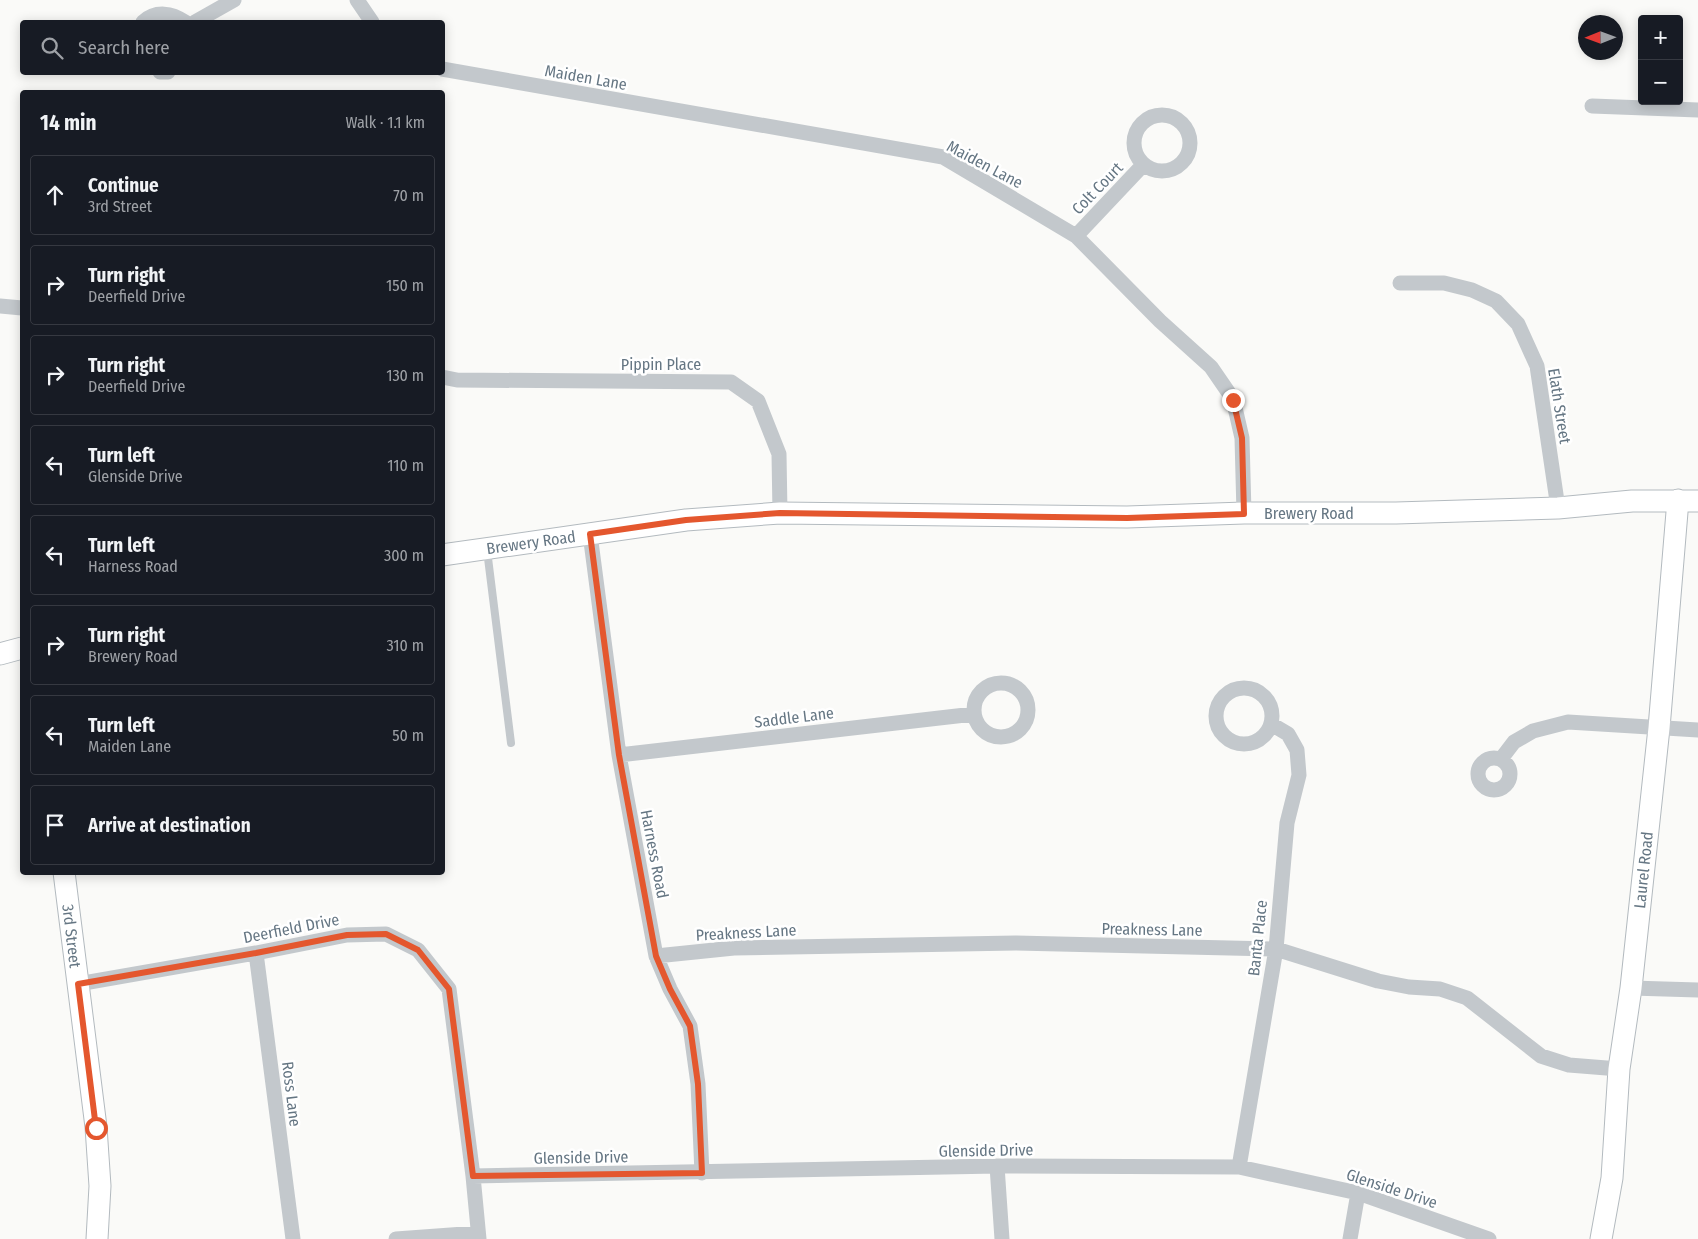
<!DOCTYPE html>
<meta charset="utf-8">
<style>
body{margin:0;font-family:"Fira Sans Condensed",sans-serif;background:#242831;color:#f1f3f6}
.controls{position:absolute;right:15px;top:15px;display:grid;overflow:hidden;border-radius:5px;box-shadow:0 2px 12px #0003}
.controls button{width:45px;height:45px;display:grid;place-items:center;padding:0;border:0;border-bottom:1px solid #363941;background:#171b24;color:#f1f3f6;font:25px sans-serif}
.compass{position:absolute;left:1578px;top:15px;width:45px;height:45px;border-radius:50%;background:#171b24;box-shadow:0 2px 12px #0003;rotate:269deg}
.stop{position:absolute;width:15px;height:15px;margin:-11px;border:4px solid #e4572e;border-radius:50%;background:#fff}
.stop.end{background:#e4572e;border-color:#fff;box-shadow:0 1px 5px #0008}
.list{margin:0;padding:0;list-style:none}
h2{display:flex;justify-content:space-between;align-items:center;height:65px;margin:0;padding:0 20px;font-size:21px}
h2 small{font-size:16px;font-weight:400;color:#9ea1a6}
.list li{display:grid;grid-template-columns:32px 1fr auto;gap:15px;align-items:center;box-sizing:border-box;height:80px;margin:0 10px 10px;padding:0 10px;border:1px solid #363941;border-radius:5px}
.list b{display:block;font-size:19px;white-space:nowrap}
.list p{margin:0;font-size:16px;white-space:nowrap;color:#9ea1a6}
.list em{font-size:16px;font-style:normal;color:#9ea1a6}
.icon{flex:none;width:28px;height:28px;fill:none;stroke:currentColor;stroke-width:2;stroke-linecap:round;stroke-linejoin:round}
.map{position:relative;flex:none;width:1698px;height:1239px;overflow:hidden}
.search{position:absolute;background:#171b24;box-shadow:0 2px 12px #0003;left:20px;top:20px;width:425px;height:55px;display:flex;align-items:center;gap:12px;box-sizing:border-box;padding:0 18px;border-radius:5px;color:#9ea1a6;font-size:19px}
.panel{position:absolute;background:#171b24;box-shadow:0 2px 12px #0003;left:20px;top:90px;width:425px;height:785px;border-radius:5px}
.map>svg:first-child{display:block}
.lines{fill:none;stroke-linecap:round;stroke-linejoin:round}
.secondary-casing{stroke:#b3babf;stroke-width:23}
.lane{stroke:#c3c8cc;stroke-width:8}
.street{stroke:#c3c8cc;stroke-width:15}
.secondary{stroke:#fff;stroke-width:21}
.route{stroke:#e4572e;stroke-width:6}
.labels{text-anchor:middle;stroke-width:5;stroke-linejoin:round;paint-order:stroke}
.street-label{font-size:16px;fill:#657683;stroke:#fff}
</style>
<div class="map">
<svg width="1698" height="1239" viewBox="0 0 1698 1239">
<rect width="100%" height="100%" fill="#fafaf8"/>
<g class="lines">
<defs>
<path id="secondary" d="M442,555l244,-35 94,-7 347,4 117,-4h152l162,-5 74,-7h66
M0,654l22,-6
M64,872l32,255 4,59 -3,53
M1601,1239l11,-61 7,-109 12,-81 28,-260 19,-228"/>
</defs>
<use href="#secondary" class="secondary-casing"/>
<path class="lane" d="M487,550l24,193"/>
<path class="street" d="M357,0l15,22
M143,22c13,-12 29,-9 42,0
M195,22l39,-22
M442,69l501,88 133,79 84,85 51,46 22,32 9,39 2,75
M160,72h8
M1592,106l106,4
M1134 143a28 28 0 1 1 56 0a28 28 0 1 1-56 0Z
M1076,236l67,-71
M1400,283h44l28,7 24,11 22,23 19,42 21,142
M0,306l22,2
M442,377l15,3 274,2 27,19 21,53 1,59
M590,534l29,221 37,201 14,33 20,37 8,58 4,89
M974 710a27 27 0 1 1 54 0a27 27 0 1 1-54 0Z
M1216 716a28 28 0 1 1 56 0a28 28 0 1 1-56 0Z
M619,755l355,-41
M1478 774a16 16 0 1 1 32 0a16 16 0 1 1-32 0Z
M1501,759l13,-17 19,-11 35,-9 130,8
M256,953l37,286
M656,956l78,-8 282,-5 260,6 102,32 31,6 31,2 27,9 74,58 28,9 50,4
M78,984l178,-31 91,-18 39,-1 32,16 31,39 24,187 6,63
M1631,988l67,2
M997,1166l5,73
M1239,1167l37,-218 11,-126 12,-48 -2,-25 -9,-16 -17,-10
M473,1176l524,-10 242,1 119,26 131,46
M396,1239l82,-6
M1350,1239l8,-46"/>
<use href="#secondary" class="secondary"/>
</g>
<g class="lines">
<path class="route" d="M96,1128l-18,-144 178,-31 91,-18 39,-1 32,16 31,39 24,187 229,-3 -4,-89 -8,-58 -20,-37 -14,-33 -37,-201 -29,-221 96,-14 94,-7 347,5 117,-4 -2,-76 -9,-38"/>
</g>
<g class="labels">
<g class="street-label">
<text transform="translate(586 77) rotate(10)" y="6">Maiden Lane</text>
<text transform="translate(985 164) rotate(28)" y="6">Maiden Lane</text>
<text transform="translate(1097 188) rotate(-46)" y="6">Colt Court</text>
<text x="661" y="370">Pippin Place</text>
<text transform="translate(1560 406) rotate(81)" y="6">Elath Street</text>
<text x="1309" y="519">Brewery Road</text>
<text transform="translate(531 542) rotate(-8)" y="6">Brewery Road</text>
<text transform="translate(794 717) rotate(-7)" y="6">Saddle Lane</text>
<text transform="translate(655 854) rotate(79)" y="6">Harness Road</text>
<text transform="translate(1643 870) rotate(-84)" y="6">Laurel Road</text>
<text transform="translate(291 928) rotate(-11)" y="6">Deerfield Drive</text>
<text transform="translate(1152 929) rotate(1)" y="6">Preakness Lane</text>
<text transform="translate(746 932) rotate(-3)" y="6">Preakness Lane</text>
<text transform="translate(72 936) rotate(83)" y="6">3rd Street</text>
<text transform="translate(1257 938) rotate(-84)" y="6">Banta Place</text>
<text transform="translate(292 1094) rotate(83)" y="6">Ross Lane</text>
<text transform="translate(986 1150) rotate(-1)" y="6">Glenside Drive</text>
<text transform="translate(581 1157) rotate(-1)" y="6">Glenside Drive</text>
<text transform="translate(1392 1188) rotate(18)" y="6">Glenside Drive</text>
</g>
</g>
</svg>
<div class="controls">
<button>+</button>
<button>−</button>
</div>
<svg class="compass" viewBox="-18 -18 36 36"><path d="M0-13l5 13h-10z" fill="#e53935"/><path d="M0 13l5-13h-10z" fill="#9ea1a6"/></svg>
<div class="stop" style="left:96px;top:1128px"></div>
<div class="stop end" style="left:1233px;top:400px"></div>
<div class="search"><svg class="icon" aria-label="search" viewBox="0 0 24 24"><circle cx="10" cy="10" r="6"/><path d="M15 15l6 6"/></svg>Search here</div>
<section class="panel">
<h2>14 min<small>Walk · 1.1 km</small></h2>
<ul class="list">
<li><svg class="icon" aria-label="ahead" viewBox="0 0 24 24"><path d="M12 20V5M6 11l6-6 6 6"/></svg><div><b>Continue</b><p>3rd Street</p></div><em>70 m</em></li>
<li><svg class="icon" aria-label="right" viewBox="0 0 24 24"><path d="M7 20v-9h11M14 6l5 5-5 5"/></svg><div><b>Turn right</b><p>Deerfield Drive</p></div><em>150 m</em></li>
<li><svg class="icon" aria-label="right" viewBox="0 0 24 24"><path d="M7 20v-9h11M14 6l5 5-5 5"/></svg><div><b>Turn right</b><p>Deerfield Drive</p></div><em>130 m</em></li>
<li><svg class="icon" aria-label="left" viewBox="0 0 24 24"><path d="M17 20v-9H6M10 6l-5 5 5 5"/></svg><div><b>Turn left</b><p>Glenside Drive</p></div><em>110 m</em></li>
<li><svg class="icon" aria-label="left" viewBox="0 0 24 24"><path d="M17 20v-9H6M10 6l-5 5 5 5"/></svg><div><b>Turn left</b><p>Harness Road</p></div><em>300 m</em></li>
<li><svg class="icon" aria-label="right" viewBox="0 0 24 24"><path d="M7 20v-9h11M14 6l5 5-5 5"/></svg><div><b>Turn right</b><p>Brewery Road</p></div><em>310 m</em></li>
<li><svg class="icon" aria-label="left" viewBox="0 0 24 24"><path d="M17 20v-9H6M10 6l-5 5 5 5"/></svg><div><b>Turn left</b><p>Maiden Lane</p></div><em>50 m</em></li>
<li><svg class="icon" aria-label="arrive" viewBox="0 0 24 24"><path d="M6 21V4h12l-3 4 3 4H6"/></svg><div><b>Arrive at destination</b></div></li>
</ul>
</section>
</div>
